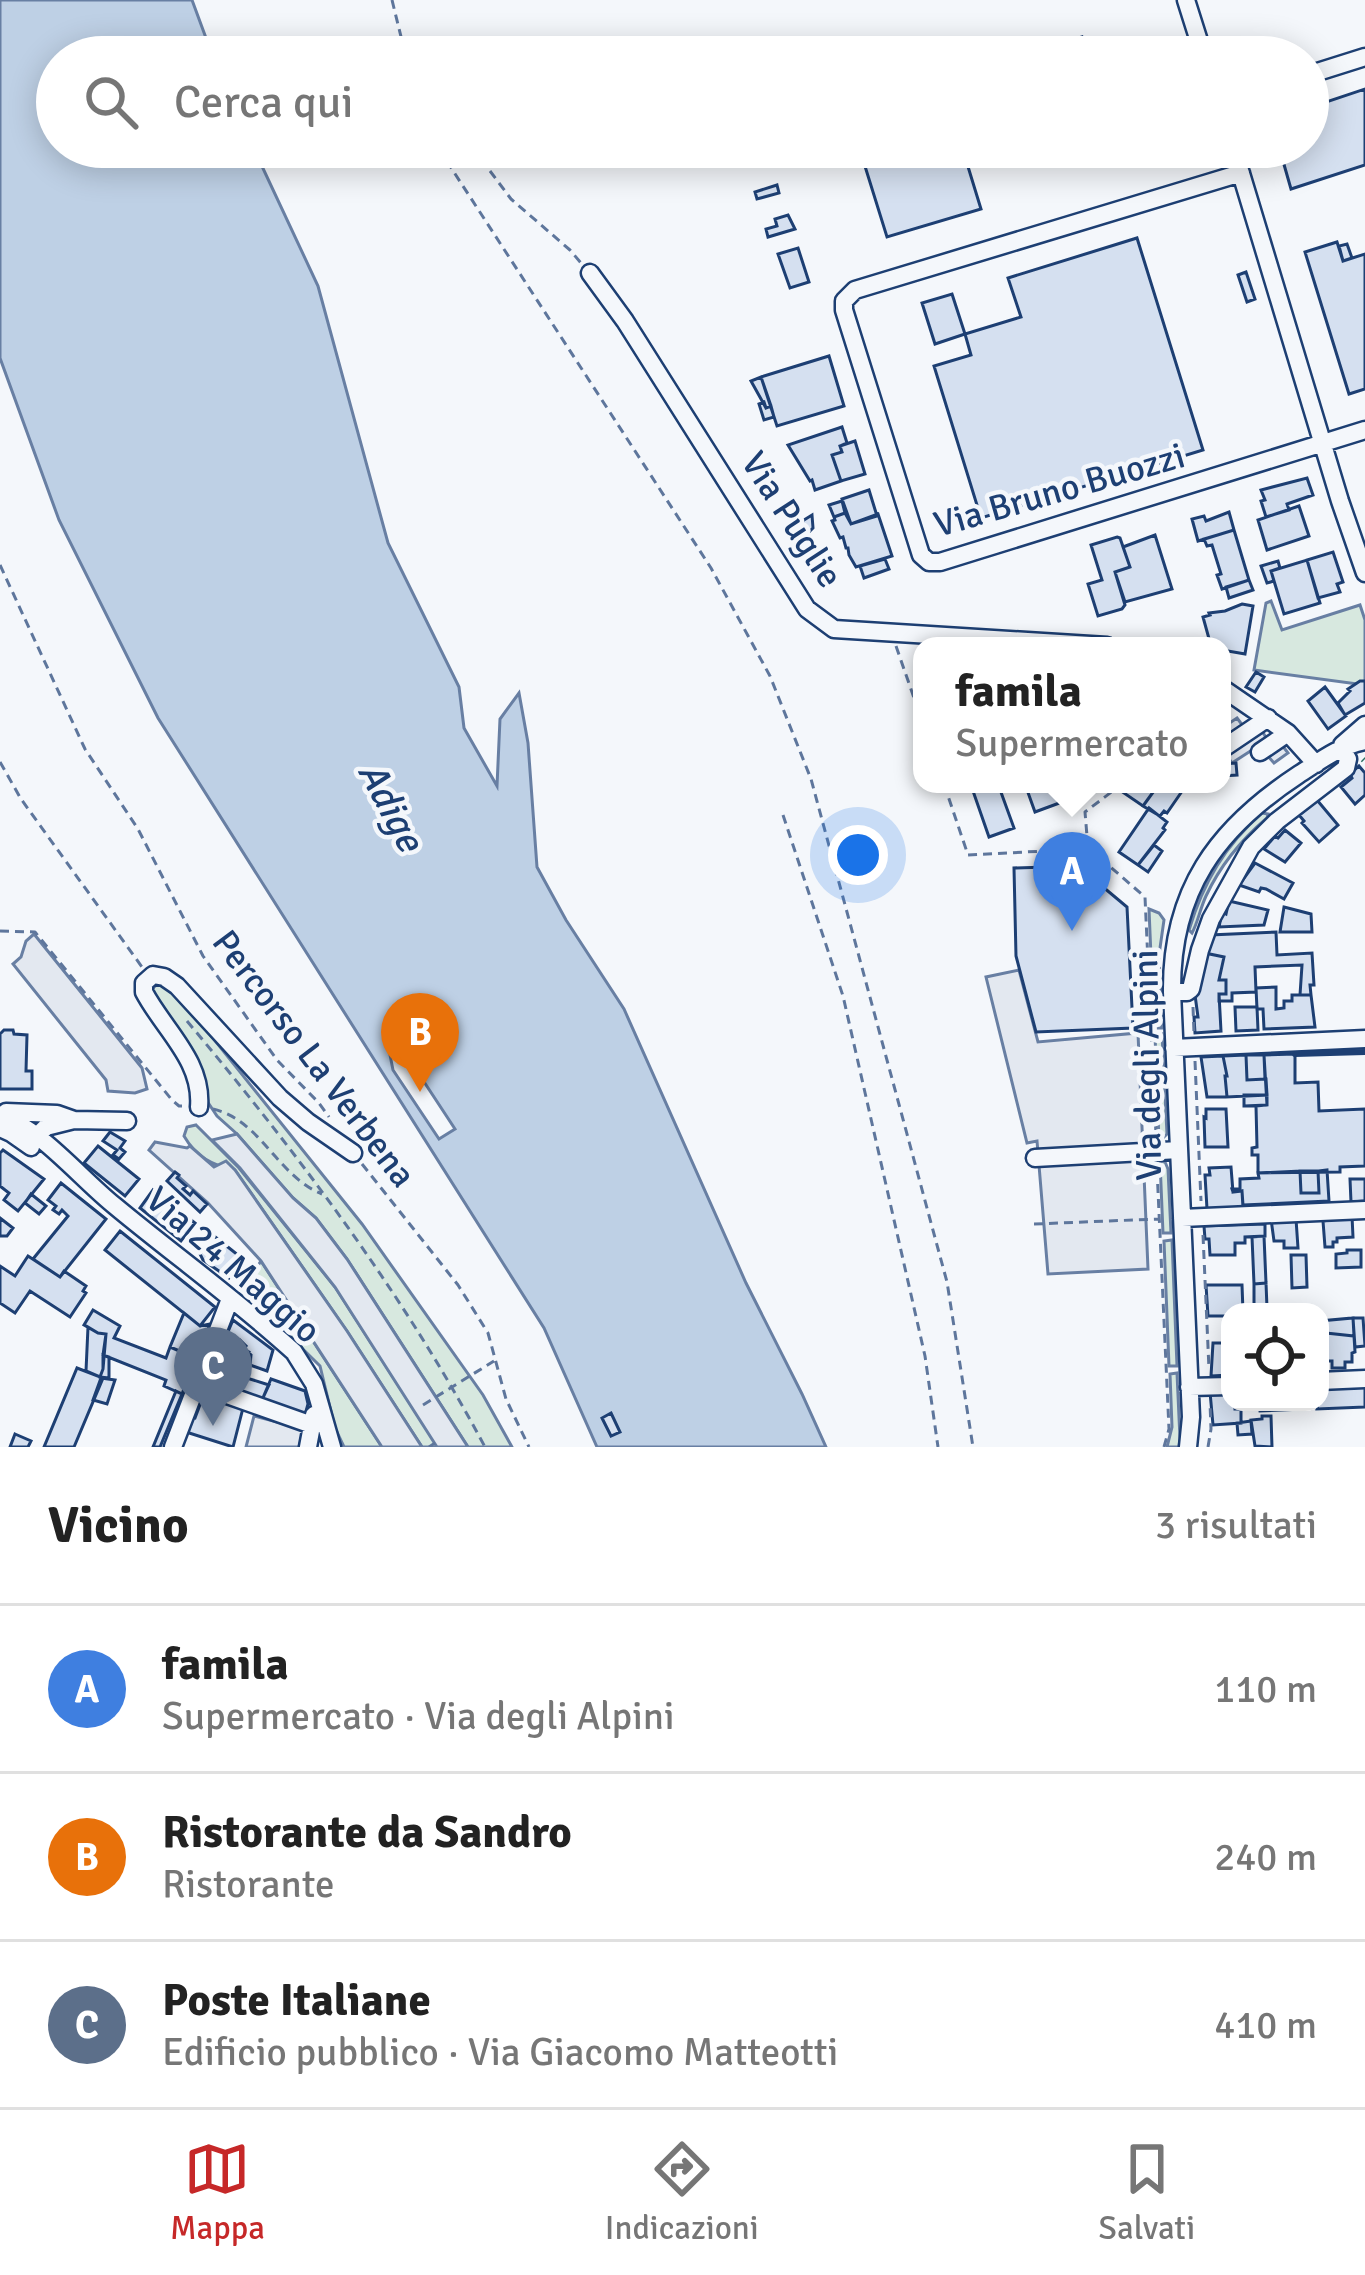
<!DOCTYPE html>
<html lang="it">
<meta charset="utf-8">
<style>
body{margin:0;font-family:Signika,sans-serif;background:#f6f6f6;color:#222}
.controls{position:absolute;right:36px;bottom:36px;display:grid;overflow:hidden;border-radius:24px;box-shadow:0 6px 30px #0003}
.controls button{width:108px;height:108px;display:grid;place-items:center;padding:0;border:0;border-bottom:3px solid #e0e0e0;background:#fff;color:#222;font:60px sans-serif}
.you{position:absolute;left:858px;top:855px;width:42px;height:42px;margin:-30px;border:9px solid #fff;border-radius:50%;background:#1a73e8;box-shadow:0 0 0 18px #1a73e833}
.badge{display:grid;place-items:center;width:78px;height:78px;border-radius:50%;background:#c62828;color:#fff;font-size:39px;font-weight:700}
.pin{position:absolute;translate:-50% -99px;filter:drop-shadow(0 3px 6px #0008)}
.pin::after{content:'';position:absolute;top:63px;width:42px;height:36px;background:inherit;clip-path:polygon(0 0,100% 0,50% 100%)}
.popup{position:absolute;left:913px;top:637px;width:318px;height:156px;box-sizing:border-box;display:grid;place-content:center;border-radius:24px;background:#fff;filter:drop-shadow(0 3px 9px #0005);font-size:39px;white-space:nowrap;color:#767676}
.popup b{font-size:45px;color:#222}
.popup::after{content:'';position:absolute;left:50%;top:100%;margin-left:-24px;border:24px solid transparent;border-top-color:#fff}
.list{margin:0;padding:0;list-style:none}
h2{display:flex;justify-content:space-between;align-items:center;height:156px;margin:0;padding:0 48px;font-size:51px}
h2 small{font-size:39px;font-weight:400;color:#767676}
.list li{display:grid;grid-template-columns:78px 1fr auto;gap:36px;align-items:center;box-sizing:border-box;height:168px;padding:0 48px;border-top:3px solid #e0e0e0}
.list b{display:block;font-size:45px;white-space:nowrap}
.list p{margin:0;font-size:39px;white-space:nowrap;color:#767676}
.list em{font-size:39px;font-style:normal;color:#767676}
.icon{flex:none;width:66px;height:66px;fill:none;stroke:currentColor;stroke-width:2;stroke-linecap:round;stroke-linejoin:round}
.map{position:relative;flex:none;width:1365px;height:1447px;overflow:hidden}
.search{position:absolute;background:#fff;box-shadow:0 6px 30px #0003;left:36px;right:36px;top:36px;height:132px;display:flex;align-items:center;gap:30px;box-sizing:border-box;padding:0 42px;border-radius:66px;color:#767676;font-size:45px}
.sheet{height:660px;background:#fff}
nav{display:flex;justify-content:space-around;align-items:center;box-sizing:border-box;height:168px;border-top:3px solid #e0e0e0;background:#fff;font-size:33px;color:#767676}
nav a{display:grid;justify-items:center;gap:6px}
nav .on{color:#c62828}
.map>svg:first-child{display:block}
.green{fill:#d7e8df;stroke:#687fa3;stroke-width:3}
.parking{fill:#e3e8f0;stroke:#687fa3;stroke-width:3}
.water{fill:#bed0e5;stroke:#687fa3;stroke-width:3}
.pier{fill:#f4f7fb;stroke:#687fa3;stroke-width:3}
.building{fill:#d5e0f0;stroke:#1d3f73;stroke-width:3}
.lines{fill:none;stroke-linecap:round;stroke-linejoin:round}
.minor-casing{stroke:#1d3f73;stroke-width:21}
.path{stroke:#5e769c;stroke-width:3;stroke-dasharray:9 6;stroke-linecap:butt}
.minor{stroke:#f4f7fb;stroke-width:16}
.hedge{stroke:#2c6c60;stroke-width:9;stroke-dasharray:6 9;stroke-linecap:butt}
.wall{stroke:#1d3f73;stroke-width:6}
.labels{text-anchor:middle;stroke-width:9;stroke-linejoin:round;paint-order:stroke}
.street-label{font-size:36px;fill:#1d3f73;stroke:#f4f7fb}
.water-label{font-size:39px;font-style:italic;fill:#1d3f73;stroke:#f4f7fb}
</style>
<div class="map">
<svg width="1365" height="1447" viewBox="0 0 1365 1447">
<rect width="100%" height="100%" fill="#f4f7fb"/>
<path class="green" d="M1271,601l11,29 78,-25 5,15v65l-111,-15 12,-67z
M1262,813l6,1 -1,4c-26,22 -47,48 -61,78 -6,13 -8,26 -14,37l-3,-3c14,-47 36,-85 73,-117z
M1149,909l10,4 5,7 -5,35 3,73h-8z
M161,981l11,6 190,237 121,171 29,52h-44l-121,-188 -31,-41 -23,-20 -56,-64 -20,-18 -10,-15 -6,-27 -47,-79 -2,-6z
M1162,1034l5,100 -8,8 -4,-107z
M196,1125l43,43 96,119 103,160h-16l-75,-116 -112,-161c-22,-4 -39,-13 -51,-34l3,-9z
M1160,1161l5,1 3,7 3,64h-8z
M1172,1240l5,126h-8l-5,-125z
M261,1261l121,186h-38l-9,-19 -15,-62 -78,-77z
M1177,1373l3,66 -1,8h-12l5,-20 -2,-53z"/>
<path class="parking" d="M1237,718l6,8 19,5 5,8 15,6 6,8 -14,10 -7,-8 -8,5 -7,-10 -20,13 -6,-8 -4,2v-29z
M34,934l108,134 5,21 -12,4 -27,-2 -2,-11 -93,-116 8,-7 5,-16z
M1019,970l19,72 100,-9 10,236 -100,5 -11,-133 -10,2 -41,-166z
M237,1134l56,64 23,20 31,41 121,188h-31l-102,-160 -95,-119 -28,-28z
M155,1142l32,6 3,-2 24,21 12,-6 9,9 112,161 75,116h-40l-121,-186 -53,-58 -59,-53z
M254,1416l50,13 -5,18h-53z"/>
<path class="water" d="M0,0h192l21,57h-156v90h196l65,139 70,257 71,144 5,41 33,58 3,-67 19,-26 9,50 9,124 29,53 58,89 122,274 56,111 24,53h-229l-53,-119 -386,-610 -99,-198 -59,-162z"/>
<path class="pier" d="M398,1049l11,10 46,70 -16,10 -46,-69 -3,-15z"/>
<path class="building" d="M1082,37l6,20h-46l-2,-7z
M1365,89v76l-74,24 -12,-42h29v-39z
M859,147h103l19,62 -94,28z
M1042,151l3,9 -20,6 -2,-9z
M777,185l2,8 -22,6 -2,-7z
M788,215l7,14 -27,8 -2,-8 11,-3 -2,-7z
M1137,238l66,212 -222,68 -47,-152 37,-11 -6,-21 56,-17 -13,-39z
M1337,242l6,19 22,-7v135l-16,5 -44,-142z
M1347,244l5,14 -9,3 -4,-15z
M798,248l11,34 -19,6 -12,-34z
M1246,272l9,27 -8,3 -9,-27z
M952,294l13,40 -30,10 -13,-41z
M829,356l15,50 -67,20 -16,-49z
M761,377l10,29 -5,2 -15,-27z
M764,402l2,6 5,-2 3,11 -10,3 -5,-16z
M842,427l5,16 -7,3 2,6 -10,3 9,26 -26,9 -3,-10 -2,1 -22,-36z
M855,441l10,33 -24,7 -9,-26 10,-3 -2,-6z
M1307,478l6,17 -26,9 2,6 -23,7 -5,-16 4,-1 -4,-10z
M869,490l8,26 -26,8 -9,-25z
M842,501l3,12 -11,4 -5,-12z
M1299,506l10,30 -42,14 -9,-30z
M1229,512l5,18 -36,11 -6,-22 12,-3 2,5z
M845,513l6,11 27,-10 14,42 -36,11 -7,-12 -1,-7h-2l-3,-11 -3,1 -8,-17 3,-1 -1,-3z
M812,515l1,13 -9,9 -8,-12z
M1234,530l15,50 -27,9 -5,-14 4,-1 -9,-29 -5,1 -3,-7z
M1155,535l17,54 -47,13 -10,-30 15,-5 -7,-20z
M1117,537l3,1 10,29 -15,5 10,33 -3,4 -24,7 -10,-32 14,-4 -11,-35z
M1333,552l10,30 -6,2 3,8 -22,6 -11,-38z
M885,559l4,10 -25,9 -4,-12z
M1307,560l13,43 -36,11 -13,-43z
M1278,561l2,7 -9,3 3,10 -7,2 -6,-17z
M1249,580l4,10 -24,8 -3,-11z
M1242,604l11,2 -8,48 -23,-4v-4h-11l-8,-29 7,-2 -1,-2 16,-2z
M1256,672l8,5 -9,15 -9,-5z
M1360,681h5v22l-20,12 -7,-12 12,-12 -2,-2z
M1325,687l21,29 -18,13 -20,-28z
M1236,763l1,12 -15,1v-12z
M1359,766l6,7v22l-10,9 -14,-17 11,-9 -2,-4z
M994,784h4l16,44 -25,9 -16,-46z
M1034,784h43l4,11 -46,17 -9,-25z
M1134,784h25l-16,22 -22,-15z
M1159,784h28l-20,29 -3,-2 -4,5 -17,-10z
M1317,800l21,25 -19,17 -17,-19 2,-2 -5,-6z
M1149,808l18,14 -4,6 2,2 -27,35 -19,-13z
M1285,830l16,13 -16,19 -21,-13 11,-13 3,2z
M1154,845l8,6 -14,21 -10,-7z
M1255,863l38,20 -9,16 -18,-10 -5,-1 -2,4 -20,-7z
M1078,866l49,41 6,121 -97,4 -20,-76 -2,-88z
M1229,901l39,9 -4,15 -45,2 3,-15 4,2z
M1284,907l27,7 1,18h-32z
M1276,932l1,23 35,-2 2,32h-4l1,10h-11l2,-30 -47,2 1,25 -24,1v8h-13v-7h7v-14h-7l5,-23 -19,-4 5,-18z
M1205,953l19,4 -5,23h7v14h-7l2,37 -26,2 -1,-16h4l-3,-22z
M1276,987v22l8,-1v-7h8v-6h19l4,32 -51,2 -1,-20h-6l-1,-21z
M1235,1007h22l1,23 -22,1z
M4,1030h9l1,4 13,1 -1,36h6v18h-32v-55z
M1295,1054v29l23,-1 1,29 46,-2v57l-25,1v5l-82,1v-18h-6v-7l5,-1 -1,-41 11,-1 -3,-50z
M1246,1055l1,25 19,-1 1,16 -40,2 -2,-21h2l-4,-20z
M1246,1055h18l1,24 -18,1z
M1223,1056l4,20h-2l2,21h-20l-6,-40z
M1244,1095h23v10l-23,1z
M1206,1109h20l2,38h-23l-1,-30 2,1z
M110,1132l15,9 -5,7 5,4 -6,7 -6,-4 4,-5 -14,-9z
M98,1146l41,33 -14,17 -41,-33z
M3,1150l41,29 -26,32 -14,-11 5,-7 -9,-7v-33z
M1231,1167l2,25 9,-1 1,17 -36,1 -2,-34h5l-1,-7z
M1327,1170l2,31 -86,4 -1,-14 -9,1 -1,-3h8v-10l19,-1 -1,-5 42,-2 1,22h18l-1,-22z
M1300,1171h18l1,22h-18z
M175,1172l4,3 -2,3 9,8 -3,3 7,6 3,-4 14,13 -7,8 -33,-31z
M1350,1179h15v22l-14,1z
M61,1183l45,36 -46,58 -27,-18 35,-43 -6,-6 -3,4 -6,-4 3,-4 -8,-6z
M153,1190l42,33 -14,18 -41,-33z
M31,1194l15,12 -7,8 -14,-11z
M1352,1216l1,21 -16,1v4h-4v5h-8l-2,-26z
M0,1218l13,10 -6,8h-7z
M1271,1219h25l2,29h-14v-7h-10z
M1265,1224v12l-20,1v6h-10v12h-25l-1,-16h-4l-1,-13z
M120,1231l95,76 -15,19 -95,-76z
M214,1236l29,23 -14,19 -26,-18 -3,-6z
M1264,1236l2,47 -12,1 -2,-47z
M1347,1250h14v17l-25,1v-14l11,-1z
M1291,1255h15l1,32 -15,1z
M28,1256l32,21 4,-6 22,15 -3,5 3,2 -16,24 -40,-26 -15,22 -15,-10v-37l15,10z
M1266,1283l1,25h-13v-24z
M1206,1285h36l1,27h-13v17l-1,-13h-21z
M93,1310l27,16 -6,12 52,20 4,-11 26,11 -14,36 -18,-8 2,-6 -63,-25 3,-21 -8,-1 -14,-8z
M184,1313l16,13 10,-2 -14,34 -26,-11z
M1353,1318h10l2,28 -10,1z
M1353,1318l1,18 -28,-3 -3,-1 1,-8 -4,-3z
M233,1320l40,30 -6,21 -17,-6 1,-10 -7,-6 2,-3 -6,-6 -4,2 -5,16 -12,-5z
M1320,1321l4,3 -1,8 3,1 28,3 1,16 -3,1v9h-7v6h-13v-7h-7l-1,-11h-4z
M88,1327l10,6 8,1 -3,35 -3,8 -14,-6z
M238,1340l8,6 -2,3 5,3 -5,10 -5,-2 -5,13 -10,-4z
M1213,1343h17v32l-19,1z
M103,1355l6,2v21l-9,-1 3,-8z
M221,1367l13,6 -2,5 13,4 2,-4 22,7 -7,15 -56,-17 6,-14 7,2z
M77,1368l26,10 -29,69h-30z
M101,1378l14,2 -8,24 -14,-4z
M271,1379l34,12 3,13 -3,11 -43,-15z
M1365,1385v22l-48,2 3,-21z
M176,1391l6,3 -22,53h-7z
M1230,1391v11h5v7h6v14l-28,2 -3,-33z
M204,1394l39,14 -10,39 -47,-15 5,-15 4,1z
M1302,1402v7l-42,2 -1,-9z
M611,1413l9,19 -9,4 -9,-18z
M1262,1416h9l1,31 -17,-1 -4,-26 11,-1z
M1251,1421l1,13 -14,1 -1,-12z
M15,1434l16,7 -3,6h-18z"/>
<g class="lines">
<defs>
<path id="minor" d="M1186,0l18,57
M1308,75l57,-18
M1233,147l107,354 25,72
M1241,173l-386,117 -11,11v9l77,245 8,7h11l425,-132
M590,273l35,48 182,288 27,20 273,17
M1222,688l66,45 28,31
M1342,745l23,-20
M1222,749l46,-31
M1260,752l28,-19
M1172,992h15l4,-3 9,-39 11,-31 40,-72 26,-26 69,-53 2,-9 -7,-11
M1174,1048l191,-9
M199,1107c4,-46 -35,-77 -55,-115v-9l9,-8 11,2 13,9 103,112 28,24 45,31
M6,1112l51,2 17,6 -28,7 -10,10
M0,1115c42,15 80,63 115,91 59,49 122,94 179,146l20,32 18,63
M74,1120l53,1
M0,1128l11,5 20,14
M1035,1158l144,-8
M1182,1218l183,-8
M1320,1381l45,-2
M196,1384l116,41
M1189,1387l41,-1
M173,1447l57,-148
M308,1447l6,-32
M1188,1447l3,-30 -19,-425c-1,-101 44,-163 126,-217 22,-14 41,-29 67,-34"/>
</defs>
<use href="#minor" class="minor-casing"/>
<path class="path" d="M392,0l14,57
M441,147l7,16 263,405 59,108 41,103 136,503 26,165
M472,147l39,52 59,51 11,13
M0,565l85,184 53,80 65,127 74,104 42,43 10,14
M896,646l26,75
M0,762l21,37 121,168
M944,784l24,71 115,-6 9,2 53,46 11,238
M783,815l60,181 82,360 13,91
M1088,848l-3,-36 37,-28
M0,931l35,1 137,168 7,6h7
M1193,1007l1,26
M187,1021c112,134 216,272 298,426
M1195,1061l6,140
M213,1109c48,11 64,67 109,85
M362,1164l96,121 30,48 18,66 23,48
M1157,1169l12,260 -5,18
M1034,1224l124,-5
M1203,1235l6,134
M423,1405l71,-44
M429,1447l6,-4
M1208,1447l3,-18 -1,-26"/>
<use href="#minor" class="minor"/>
<path class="hedge" d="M1364,758l1,1"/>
<path class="wall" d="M1295,1054l70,-2"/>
</g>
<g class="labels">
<g class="street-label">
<text transform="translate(1059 489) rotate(-16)" y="13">Via Bruno Buozzi</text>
<text transform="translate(793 519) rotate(57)" y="13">Via Puglie</text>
<text transform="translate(315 1058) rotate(53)" y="13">Percorso La Verbena</text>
<text transform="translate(1146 1065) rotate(-91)" y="13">Via degli Alpini</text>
<text transform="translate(234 1264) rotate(41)" y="13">Via 24 Maggio</text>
</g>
<g class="water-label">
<text transform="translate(392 806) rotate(62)" y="14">Adige</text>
</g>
</g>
</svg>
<div class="controls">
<button><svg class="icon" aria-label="locate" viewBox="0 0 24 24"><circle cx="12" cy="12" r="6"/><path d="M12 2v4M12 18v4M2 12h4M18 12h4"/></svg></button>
</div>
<div class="you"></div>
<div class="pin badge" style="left:1072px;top:931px;background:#3f7fe0">A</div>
<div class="popup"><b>famila</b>Supermercato</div>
<div class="pin badge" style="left:420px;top:1092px;background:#e8710a">B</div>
<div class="pin badge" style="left:213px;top:1426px;background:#5c6f8a">C</div>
<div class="search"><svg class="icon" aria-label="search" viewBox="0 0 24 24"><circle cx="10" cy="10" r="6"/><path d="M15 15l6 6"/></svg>Cerca qui</div>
</div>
<section class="sheet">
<h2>Vicino<small>3 risultati</small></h2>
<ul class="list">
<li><span class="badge" style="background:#3f7fe0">A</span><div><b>famila</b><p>Supermercato · Via degli Alpini</p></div><em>110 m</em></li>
<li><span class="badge" style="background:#e8710a">B</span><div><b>Ristorante da Sandro</b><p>Ristorante</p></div><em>240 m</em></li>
<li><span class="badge" style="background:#5c6f8a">C</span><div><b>Poste Italiane</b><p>Edificio pubblico · Via Giacomo Matteotti</p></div><em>410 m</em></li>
</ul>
</section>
<nav>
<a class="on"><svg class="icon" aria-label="map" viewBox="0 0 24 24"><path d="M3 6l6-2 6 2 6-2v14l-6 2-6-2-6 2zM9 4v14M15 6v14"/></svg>Mappa</a>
<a><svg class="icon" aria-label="directions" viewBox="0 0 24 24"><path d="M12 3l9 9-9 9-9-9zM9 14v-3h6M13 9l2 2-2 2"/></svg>Indicazioni</a>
<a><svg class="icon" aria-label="saved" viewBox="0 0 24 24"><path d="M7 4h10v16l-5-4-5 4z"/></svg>Salvati</a>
</nav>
